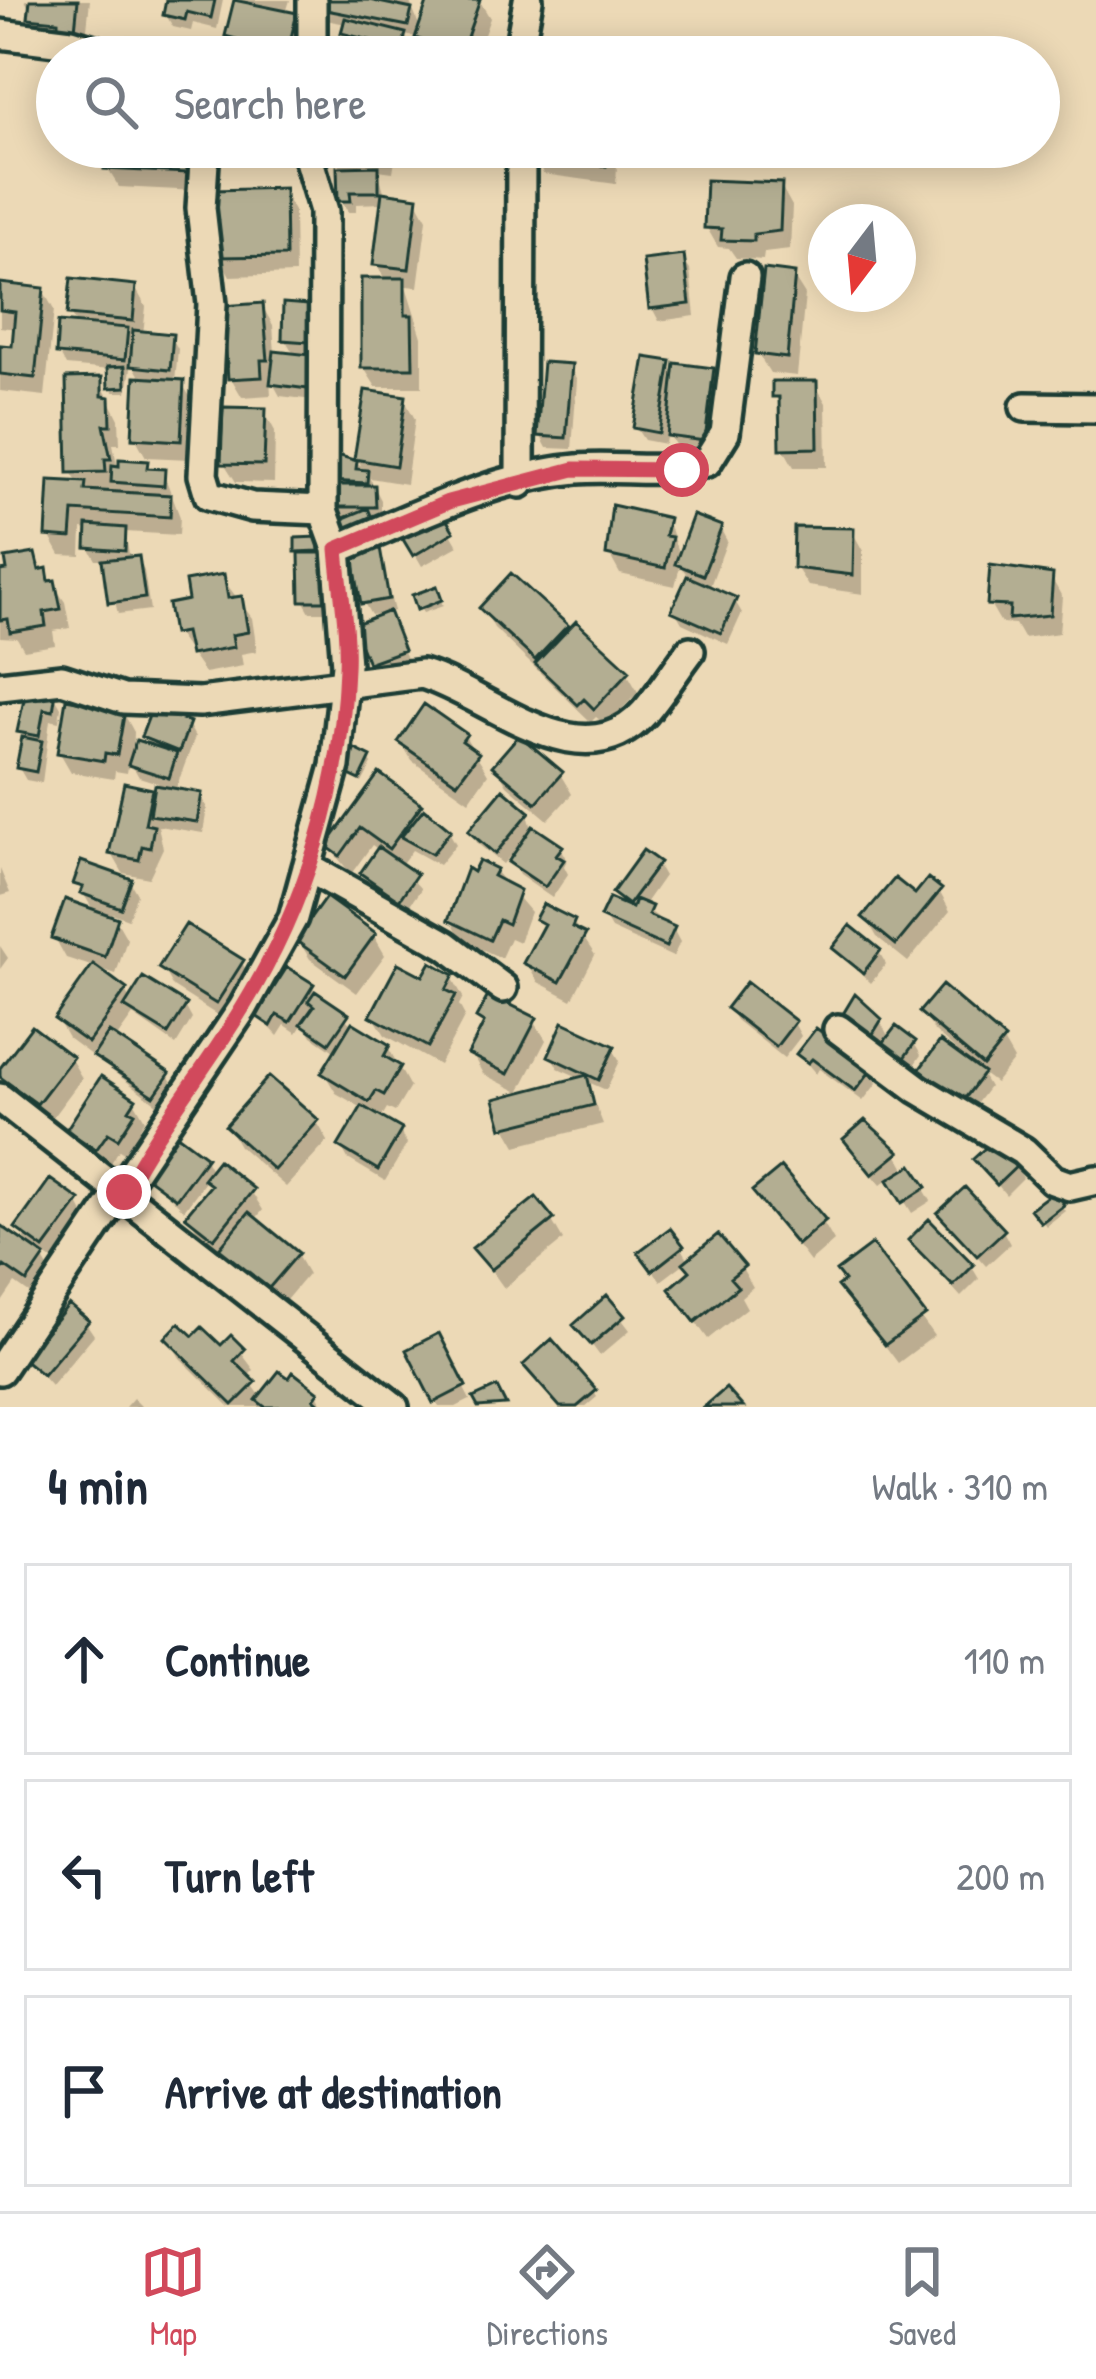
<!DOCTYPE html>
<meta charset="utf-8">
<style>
body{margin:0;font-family:"Patrick Hand",sans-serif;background:#f2f2f3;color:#1f2937}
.compass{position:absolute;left:808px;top:204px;width:108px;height:108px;border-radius:50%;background:#fff;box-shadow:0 6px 30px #0003;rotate:196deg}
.stop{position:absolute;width:36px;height:36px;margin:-27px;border:9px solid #d1495b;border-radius:50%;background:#fff}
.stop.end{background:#d1495b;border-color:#fff;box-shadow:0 3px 12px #0008}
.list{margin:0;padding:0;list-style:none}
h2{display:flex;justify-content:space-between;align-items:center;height:156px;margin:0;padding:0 48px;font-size:51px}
h2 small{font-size:39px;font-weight:400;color:#747a83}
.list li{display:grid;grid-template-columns:78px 1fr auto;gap:36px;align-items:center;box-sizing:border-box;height:192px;margin:0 24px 24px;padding:0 24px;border:3px solid #e0e1e3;border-radius:0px}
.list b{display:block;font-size:45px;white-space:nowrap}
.list em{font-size:39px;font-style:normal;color:#747a83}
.icon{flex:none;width:66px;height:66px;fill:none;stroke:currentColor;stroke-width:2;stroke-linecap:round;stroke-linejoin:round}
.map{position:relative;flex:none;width:1096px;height:1407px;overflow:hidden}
.search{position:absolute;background:#fff;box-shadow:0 6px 30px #0003;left:36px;right:36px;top:36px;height:132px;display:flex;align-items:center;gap:30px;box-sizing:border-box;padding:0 42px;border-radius:66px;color:#747a83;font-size:45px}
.sheet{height:804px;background:#fff}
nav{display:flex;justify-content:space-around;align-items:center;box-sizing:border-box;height:168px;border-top:3px solid #e0e1e3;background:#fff;font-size:33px;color:#747a83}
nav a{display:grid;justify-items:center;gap:6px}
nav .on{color:#d1495b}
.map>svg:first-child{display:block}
.shadow{fill:#0003}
.building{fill:#b3ae92;stroke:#1f3d34;stroke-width:3}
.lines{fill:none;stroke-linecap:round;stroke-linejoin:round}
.street-casing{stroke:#1f3d34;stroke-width:36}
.street{stroke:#ecd9b6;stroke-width:27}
.route{stroke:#d1495b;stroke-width:15}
</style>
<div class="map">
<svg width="1096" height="1407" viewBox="0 0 1096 1407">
<rect width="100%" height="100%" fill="#ecd9b6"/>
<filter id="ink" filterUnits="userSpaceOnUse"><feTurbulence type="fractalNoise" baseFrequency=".00833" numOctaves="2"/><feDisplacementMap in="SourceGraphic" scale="24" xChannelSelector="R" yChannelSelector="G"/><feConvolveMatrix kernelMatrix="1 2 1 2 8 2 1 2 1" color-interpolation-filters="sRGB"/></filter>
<g filter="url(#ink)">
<path class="shadow" d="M25,0h65l-5,48 -42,-11z
M169,0h54l-6,29 -24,-6 -2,8 -18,-4 -7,-12z
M242,0h48l-4,13 9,3 11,19 -5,22 -61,-2 -11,-20z
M354,0h55l12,30 11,-30h47l11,18 -14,39h-46l-11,-19 -14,-3 7,13 -3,9h-75l17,-13 -5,-20 -20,-4 -7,-13z
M108,147h81l10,17 -1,27 -79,-4 -12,-19z
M318,147h79l-4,25 -15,-2 7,25 31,4 11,20 -9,68 -12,-1 16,51v50h-46l-12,-19 22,-87 -10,-17 8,-61 -28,1v8h-8l-7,-12 -1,-36 -13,-1z
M533,147h85l-2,37 -73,-10z
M781,186l11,20 -2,44 -26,3 -1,7 -27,-2 -7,-10 -11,-1 -11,-19z
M283,191l11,20 1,63 -65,2 -11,-20z
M682,258l8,12 5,46 -36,5 -7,-13z
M793,276l12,19 -8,81 -27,-3 -12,-19z
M0,286l43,4 11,20 -9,86 -45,-5v-43l15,2 2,-21 -17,-2z
M135,287l11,20 -3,27 28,2 7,13 -3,33 7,1 11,19 -3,57 -44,-2 -11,-20 7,-57 -10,-17 -5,29h-13l-4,-22 -44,-4 -7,-13 19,-26 -8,-13z
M262,306l11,19 2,29 20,2 -10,-17 22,-31 8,12 -2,33h-7l11,17 -4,30 -33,-4 -10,-18 1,17 -29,2 -11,-19z
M669,364l8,13 36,-6 11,19 -9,69 -34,-4 -14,-24 -2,13 -21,-4 -8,-12z
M570,367l7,13 -5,69 -25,-1 -7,-13z
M100,381l19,38 1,25h-7l6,31 27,-11 4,7 13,1 17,45 -1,18 -54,-3 5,28 7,-1 7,12 6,39 -32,4 -13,-54h-9l-7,-12 1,-18 -8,-1 -1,27 -21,-1 -11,-20 30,-50 -8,-13z
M815,384l11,19 1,64h-33l-11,-19 -1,-40 -7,-12z
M404,399l11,20 -9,65 -36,-6 11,22v18h-11l-19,21 -20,-33 3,-49 27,8 -3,-6z
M264,411l11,20 -1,52 -38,-1 -12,-19z
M614,508l53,12 13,38 40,-30 7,13 -18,48 26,12 7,12 -14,31 -46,-21 -7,-12 15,-33 -10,-12 -5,20 -55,-12 -11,-20z
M441,516l17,30 -36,20 -17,-29z
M852,531l11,20v43l-55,-8 -12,-19z
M317,540l3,6 12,66h-22l-7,-12 -5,-49z
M377,546l17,65 -8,1 22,51 -30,11 -21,-48 28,-13 -14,2 -7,-12z
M34,556l31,46 5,26 -17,3 2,14 -31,5 -7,-12 -17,-1v-63z
M1051,577l11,20 -3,36 -36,5 -8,-14 -14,-1 -11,-19z
M222,578l30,40 5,33 -16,3 2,12 -39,7 -28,-40 16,-30z
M439,595l4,11 -20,7 -3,-5z
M483,608l82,19 62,46 11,19 -32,34 -10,-9 -5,5 -97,-94z
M54,695l7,12 -2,15 -9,-2 -8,63 -16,-3 -7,-12 6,-29 -4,-7z
M123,712l11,20 -1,26 17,-11 -6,-10 44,-13 7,13 -20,54 25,4 7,13 -4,25 -45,-7 5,22 -14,30 -26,-5 -11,-19 38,-63 5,10 3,-18 -19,-6 -10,-17 -2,13 -12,-2 -1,8 -43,-7 -11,-19z
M465,736l23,38 -19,27 -57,-40 -11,-19z
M369,759l3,5 -10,19 -12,-6 -3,-5z
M496,766l64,8 12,20 -24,26 -41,-35z
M380,777l69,55 7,12 -17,21 -27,-15 -12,16 21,23 -15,21 -35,-25 -7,-12 16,-22 -8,-6 -21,29 -22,-27z
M528,814l4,15 28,19 7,12 -3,6 4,8 -16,24 -33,-23 -10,-18 -6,7 -25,-20 -7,-12z
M657,864l7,12 -21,30 30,23 7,13 -7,15 -62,-28 -7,-12 20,-10 -9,-14z
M0,869l10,24 -10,3z
M495,871l35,41 -11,30 -9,-4 -9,20 -39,-18 -11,-20z
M130,882l7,12 -9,25 -16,-6 15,26 -11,35 -50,-16 -11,-20 40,-25 -18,-30z
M939,891l11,20 -42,51 -31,-25 -11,-19z
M539,919l34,3 22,33 -23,45 -34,-18 -11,-19 17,-34z
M374,936l11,19 -28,38 -47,-34 -12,-19z
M0,946l8,12 -8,11z
M835,949l44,3 7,12 -15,19z
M242,963l11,19 -25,40 -55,-35 -11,-19z
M452,977l11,20 -4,8 6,11 -26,49 -54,-30 -12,-19 51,-36z
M311,986l41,39 36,22 22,40 -15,25 -8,-4 -7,12 20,11 7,13 -22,37 -37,-22 -7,-13 23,-37 -28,-16 -12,-20 13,-20 -25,-17 -8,-14 -7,11 -12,-8 -7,11 -19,-20z
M125,991l6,11 54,4 7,13 -16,26 -43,-30 -18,25 53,35 7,13 -14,19 -93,-69 -11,-19z
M729,1008l65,15 7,13 -17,22 -48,-38z
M923,1012l80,29 11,19 -19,23 -15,-11 9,15 -18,24 -41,-29 -8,-12 35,-19 -23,-20z
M846,1014l34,7 10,18 24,4 7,12 -12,17 -18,-13 -10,-17 -3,5 -25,-20z
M480,1018l54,3 12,19 -27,52 -36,-18 -11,-20 13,-26z
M613,1049l7,12 -14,29 -20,-9 17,43 -87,22 -11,-19 78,-48 -25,-11 -7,-13z
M800,1055l70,16 7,12 -14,18 -44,-32 -3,5z
M71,1059l11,19 -33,44 -39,-29 -10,-17z
M134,1101l11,19 -5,8 4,7 -15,21 -10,-6 -11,18 -28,-19 -11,-19z
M317,1122l11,19 -42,46 -47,-41 -11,-19z
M853,1152l44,2 7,12 -11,14 19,-11 19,32 -19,12 -22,-35 -9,7z
M205,1159l7,13 39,19 12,19 -9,11 43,34 11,19 -27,32 -50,-35 -12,-21 -19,-14 -11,-20 23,-28 -5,-9 -23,31 -36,-34z
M977,1160l39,6 7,12 -17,17z
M756,1192l67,30 11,19 -24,21z
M1053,1195l12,16 -19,15 -12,-16z
M77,1202l7,13 -32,45 -14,-10 16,28 -15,22 -24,-17 -15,22v-76l31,21 -13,-22z
M940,1214l63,17 7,13 -24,22z
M552,1221l11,19 -59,48 -28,-39z
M911,1241l61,26 7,12 -18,18z
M682,1248l7,13 53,7 11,19 -12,10 6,11 -39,31 -36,-49 21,-17 -7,-11 -25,19 -12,-16z
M872,1249l62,87 -36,27 -57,-76z
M607,1300l23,30 -30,26 -23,-31z
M86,1323l8,12 -43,51 -24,-27z
M438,1337l32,63 -14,7h-17l-29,-56z
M169,1339l52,10 10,-10 23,31 -7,7 15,21 55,-4 7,13h-94l-50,-49z
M594,1392l3,5 -12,10h-23z
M133,1398l9,9h-17z"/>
<path class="building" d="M30,0h48l-3,30 -17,-2v-7l-30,-3z
M166,0h49l-4,18 -24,-6 -2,8 -22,-5z
M234,0l63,13 -10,41 -37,-6 1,-5 -26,-7z
M317,0h52l43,9 -4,17 -92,-18z
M428,0h52l-19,54 -46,-16z
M345,18l61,15 -4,15 -61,-15z
M335,37l61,15 -1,5h-64z
M105,147h84l-1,26 -84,-4z
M530,147h79l-3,19 -77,-11z
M379,166v26h-29l1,9h-13l-1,-34z
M706,180l76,3 -2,48 -26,3v7l-33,-1 1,-11 -18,-1z
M285,188l1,68 -70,1 -2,-67z
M382,192l36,5 -9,72 -36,-4z
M684,255l6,49 -41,5 -6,-49z
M764,269l31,4 -8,85 -32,-4z
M71,278l65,7 -3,36 -66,-6z
M361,278h44v37h7l1,53h-52z
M0,283l44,5 -9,90 -35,-4v-29l12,1 3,-34 -15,-2z
M263,303l5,57h-7l1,17 -34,2 -5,-73z
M283,303l26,2 -1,37 -26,-2z
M58,322l70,6 -3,32 -69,-6z
M133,330l40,4 -3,36 -40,-4z
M274,351l37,4 -3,34 -38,-5z
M645,357l26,4 -12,72 -26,-5z
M543,362l29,2 -6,74 -29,-2z
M675,363l39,5 -9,73 -38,-5z
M125,366l1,21 -18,1 -1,-21z
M102,377v19l8,1 1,28h-7l7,34h-6l1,13 -38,1 -2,-95z
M135,377l49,3 -3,61 -49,-3z
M772,381h45l1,67 -38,1 -1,-52h-7z
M365,390l41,6 -10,70 -42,-7z
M223,407l43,1 -2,57 -43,-1z
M331,453l26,8 -1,8 12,1 -1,13 -38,-2z
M119,459l29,2 -1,7 18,1 -1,17 -53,-4 1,-17 7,1z
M49,480l37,2 -1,8 86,5 -1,22 -97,-6 -2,27 -25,-2z
M328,485h47l1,22h-48z
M612,505l57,13 -4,18 7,1 -7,31 -59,-13z
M368,508l6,15 -29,13 -6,-16z
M442,512l12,20 -41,24 -12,-20z
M693,515l29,11 -19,49 -28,-11z
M87,525l39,3 -1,23 -39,-3z
M794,527l60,1 -1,47 -60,-7z
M318,537l1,14 -24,1v-14z
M379,542l10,57 -28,5 -10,-57z
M35,553l4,17 8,-2 2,13 6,-1 6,29 -17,3 2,14 -36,6 -2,-13 -8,1v-49l7,-1 -2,-12z
M299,553h27l1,48h-27z
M139,556l6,42 -37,5 -6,-43z
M990,565l63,9 -3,41 -41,4 1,-13 -23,-1z
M511,573l57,52 -33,35 -56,-52z
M224,574l4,24 14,-2 6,36 -16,3 2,12 -44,8 -5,-23 -12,2 -5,-30 20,-4 -3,-19z
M687,576l50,22 -16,35 -50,-22z
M437,586l5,14 -25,10 -5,-15z
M389,611l15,39 -36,13 -15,-38z
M576,621l54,50 -36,38 -10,-10 -6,6 -43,-41z
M43,689l13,3 -3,19 -9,-2 -5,27 -22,-4 8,-37 16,3z
M66,699l59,11 -8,45 -12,-2 -1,8 -47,-8z
M424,704l43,30 -5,7 17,12 -22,30 -59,-41z
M152,708l38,14 -11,30 -38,-15z
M519,735l44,37 -27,31 -44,-37z
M22,737l20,4 -6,31 -20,-4z
M136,740l41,13 -8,25 -41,-13z
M355,749l16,8 -11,23 -17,-8z
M379,773l43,31 -33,45 -29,-21 -20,28 -14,-10z
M124,783l28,6 -7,35 9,2 -4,22 -8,-2 -3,14 -30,-6z
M155,785l47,8 -5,29 -47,-7z
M503,789l27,23 -35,42 -27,-23z
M424,808l27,22 -19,24 -31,-17z
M533,826l30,20 -7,9 8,5 -19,27 -37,-25z
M378,847l39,27 -18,26 -39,-27z
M643,850l17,12 -32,43 -16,-12z
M479,860l18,9 -4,7 27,14 -12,34 -9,-4 -9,20 -42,-20 19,-52 6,4z
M81,861l51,18 -11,29 -41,-15 3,-6 -10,-3z
M895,878l20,16 13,-16 14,11 -46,56 -34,-28z
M326,897l50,36 -31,43 -50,-36z
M609,898l23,10 3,-9 17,7 -4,9 27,12 -9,20 -66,-30z
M65,899l53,19 -13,39 -54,-19z
M543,904l32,16 -3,7 14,7 -26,48 -37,-19 21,-39 -9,-5z
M186,924l58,36 -28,44 -58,-36z
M850,925l31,25 -18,23 -31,-25z
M431,962l23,13 -8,15 10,5 -28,52 -58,-31 28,-53 25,13z
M93,964l34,25 -39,54 -34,-24z
M287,967l27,17 -24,38 -13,-7 -6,11 -15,-10z
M143,977l44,27 -19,30 -44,-27z
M746,982l50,39 -20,26 -50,-39z
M942,985l63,54 -22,27 -64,-54z
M315,991l34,23 -20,29 -28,-19 13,-18 -6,-5z
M489,994l48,24 -29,56 -40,-20 16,-31 -8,-5z
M855,994l27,25 -11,18 -28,-23z
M352,1022l38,23 -6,11 17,10 -17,29 -8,-4 -7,11 -48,-29z
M563,1022l52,24 -16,34 -51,-24z
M32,1026l41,31 -36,47 -37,-27v-9z
M896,1026l20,15 -15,21 -21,-15z
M816,1028l56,41 -17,22 -43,-32 -4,4 -12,-9z
M109,1032l61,41 -16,23 -61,-40z
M940,1041l44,32 -21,28 -44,-31z
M587,1075l7,30 -92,23 -8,-29z
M101,1076l35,23 -7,11 6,3 -17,26 -10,-6 -12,17 -30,-20z
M269,1076l50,44 -45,50 -49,-44z
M362,1106l40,23 -24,41 -40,-24z
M865,1120l35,32 -28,23 -29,-36z
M176,1134l31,23 -31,42 -31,-23z
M995,1139l24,25 -22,21 -24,-26z
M218,1160l36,29 -40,50 -29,-23 26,-31 -8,-6z
M912,1165l15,22 -25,16 -14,-23z
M781,1167l45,53 -29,25 -45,-54z
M50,1179l30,21 -36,49 -29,-21z
M965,1187l40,43 -28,26 -40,-43z
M1054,1191l10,14 -23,18 -11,-14z
M536,1197l18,22 -63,51 -19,-22z
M249,1212l50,41 -30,35 -53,-36z
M929,1219l45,46 -21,21 -45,-46z
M0,1225l45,31 -18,26 -23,-16 -4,5z
M670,1228l14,18 -32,25 -14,-19z
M718,1234l27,32 -15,12 8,9 -43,35 -26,-33 21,-18 -7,-8z
M872,1244l54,71 -41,30 -48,-59 7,-5 -8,-10z
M607,1295l18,21 -34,29 -18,-20z
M69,1304l20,17 -46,54 -20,-16z
M179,1323l14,13 9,-9 19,18 10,-10 14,14 -11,12 22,21 -23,23 -68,-67z
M439,1333l27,53 -33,17 -27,-53z
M552,1339l45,51 -20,17h-17l-37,-42z
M279,1371l10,7 4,-6 26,20 -5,7 9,8h-58l-9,-7z
M497,1387l9,18 -28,2 -5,-9z
M726,1388l17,19h-39z"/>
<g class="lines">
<defs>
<path id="street" d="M0,34l71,9 45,14
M312,57v-57
M518,57l10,-57
M205,147l-4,61 11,96 -9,171 6,20 43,12 71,3
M1025,407l71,1
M520,483l1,-336
M337,549c75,-31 157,-73 240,-80 45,-4 87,7 130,-7l18,-29 20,-156
M0,686l62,-7 61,20 77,3 222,-28c68,20 159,110 223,38 16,-19 30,-41 45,-61
M307,867l139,78 57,43
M838,1029l80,60 105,62 30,29 17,6 26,-6
M0,1098l394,309
M0,1370l243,-362 50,-90 42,-152 11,-101 -9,-116 -14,-39 1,-299 -19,-64"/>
</defs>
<use href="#street" class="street-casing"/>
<use href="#street" class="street"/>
</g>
</g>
<g class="lines" filter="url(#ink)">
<path class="route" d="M124,1192c34,-66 81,-122 119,-185 62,-100 99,-221 103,-339 2,-39 -6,-80 -9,-119l111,-47 126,-33 108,1"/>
</g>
</svg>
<svg class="compass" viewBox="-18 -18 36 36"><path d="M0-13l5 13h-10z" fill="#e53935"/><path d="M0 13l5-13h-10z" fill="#747a83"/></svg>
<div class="stop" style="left:682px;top:470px"></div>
<div class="stop end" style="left:124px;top:1192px"></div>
<div class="search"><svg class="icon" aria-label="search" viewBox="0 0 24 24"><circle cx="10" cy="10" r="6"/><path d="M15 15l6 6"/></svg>Search here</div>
</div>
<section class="sheet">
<h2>4 min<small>Walk · 310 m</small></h2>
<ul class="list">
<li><svg class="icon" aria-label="ahead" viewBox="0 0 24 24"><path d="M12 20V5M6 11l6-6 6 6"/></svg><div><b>Continue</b></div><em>110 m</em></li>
<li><svg class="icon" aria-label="left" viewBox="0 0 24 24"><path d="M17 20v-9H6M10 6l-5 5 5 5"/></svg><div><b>Turn left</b></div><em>200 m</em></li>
<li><svg class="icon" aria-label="arrive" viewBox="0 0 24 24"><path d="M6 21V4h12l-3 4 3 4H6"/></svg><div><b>Arrive at destination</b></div></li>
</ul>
</section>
<nav>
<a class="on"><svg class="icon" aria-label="map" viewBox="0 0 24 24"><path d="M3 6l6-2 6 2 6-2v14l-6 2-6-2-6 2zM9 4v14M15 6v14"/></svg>Map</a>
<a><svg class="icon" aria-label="directions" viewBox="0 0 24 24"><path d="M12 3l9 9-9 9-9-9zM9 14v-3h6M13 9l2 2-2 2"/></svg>Directions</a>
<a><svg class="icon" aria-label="saved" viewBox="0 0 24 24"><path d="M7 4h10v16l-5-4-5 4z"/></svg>Saved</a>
</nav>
